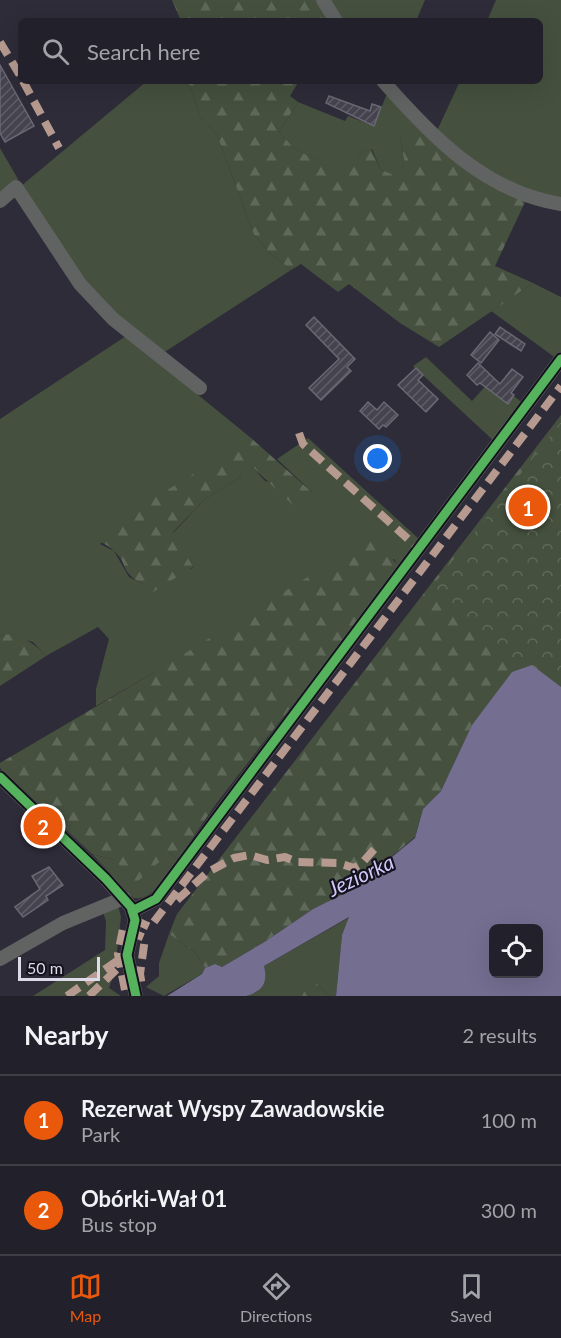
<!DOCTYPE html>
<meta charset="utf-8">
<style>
body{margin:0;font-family:Lato,sans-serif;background:#2e2e37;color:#f1f3f6}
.controls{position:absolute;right:18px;bottom:18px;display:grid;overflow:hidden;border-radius:9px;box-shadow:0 6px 24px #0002}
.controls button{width:54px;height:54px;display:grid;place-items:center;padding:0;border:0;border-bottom:2px solid #3f3e47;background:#22212b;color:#f1f3f6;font:30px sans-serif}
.scale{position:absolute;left:18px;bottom:15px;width:82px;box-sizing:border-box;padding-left:6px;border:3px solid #dddaea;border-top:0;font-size:16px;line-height:21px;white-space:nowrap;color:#dddaea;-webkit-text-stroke:4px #14121c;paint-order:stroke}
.you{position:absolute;left:378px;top:459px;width:21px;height:21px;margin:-15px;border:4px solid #fff;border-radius:50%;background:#1a73e8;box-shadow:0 0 0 9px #1a73e833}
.badge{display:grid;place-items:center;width:39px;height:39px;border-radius:50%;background:#ea580c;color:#fff;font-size:20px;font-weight:700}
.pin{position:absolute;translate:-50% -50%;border:3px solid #fff;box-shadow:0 2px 6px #0006}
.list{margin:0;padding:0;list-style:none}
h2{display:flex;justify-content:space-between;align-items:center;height:78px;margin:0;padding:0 24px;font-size:26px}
h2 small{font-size:20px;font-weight:400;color:#a2a3a9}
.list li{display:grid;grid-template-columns:39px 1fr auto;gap:18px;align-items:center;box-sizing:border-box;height:90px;padding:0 24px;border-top:2px solid #3f3e47}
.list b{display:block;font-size:22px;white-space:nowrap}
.list p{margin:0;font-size:20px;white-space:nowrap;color:#a2a3a9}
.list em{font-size:20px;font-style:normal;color:#a2a3a9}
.icon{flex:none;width:33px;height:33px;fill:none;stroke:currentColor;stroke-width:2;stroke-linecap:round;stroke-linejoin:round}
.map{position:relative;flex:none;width:561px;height:996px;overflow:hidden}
.search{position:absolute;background:#22212b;box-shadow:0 6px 24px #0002;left:18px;right:18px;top:18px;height:66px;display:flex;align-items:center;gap:15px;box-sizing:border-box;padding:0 21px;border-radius:9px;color:#a2a3a9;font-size:22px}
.sheet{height:258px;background:#22212b}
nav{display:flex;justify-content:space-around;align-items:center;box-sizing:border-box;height:84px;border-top:2px solid #3f3e47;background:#22212b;font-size:16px;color:#a2a3a9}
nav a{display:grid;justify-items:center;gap:3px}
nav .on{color:#ea580c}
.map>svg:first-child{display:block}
.green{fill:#45513e}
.forest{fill:url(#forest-firs)}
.park{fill:url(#park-crowns)}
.water{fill:#746e91;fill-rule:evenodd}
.building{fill:url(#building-hatch);stroke:#6a6874;stroke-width:1.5}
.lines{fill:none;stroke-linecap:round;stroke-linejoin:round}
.minor{stroke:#616362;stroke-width:14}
.quiet{stroke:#b69a8f;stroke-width:8;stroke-dasharray:15 8;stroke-linecap:butt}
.cycleway-casing{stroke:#14121c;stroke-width:13}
.cycleway{stroke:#56b35d;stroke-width:9}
.labels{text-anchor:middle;stroke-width:4.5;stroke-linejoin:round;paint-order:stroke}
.water-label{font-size:21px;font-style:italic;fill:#d0c8fb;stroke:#14121c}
</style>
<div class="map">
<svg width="561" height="996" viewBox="0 0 561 996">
<defs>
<pattern id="forest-firs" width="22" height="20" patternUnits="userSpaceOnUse" patternTransform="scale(1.5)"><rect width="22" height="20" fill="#45513e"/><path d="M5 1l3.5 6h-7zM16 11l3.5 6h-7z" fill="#5f695a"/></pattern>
<pattern id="park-crowns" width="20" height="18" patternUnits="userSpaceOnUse" patternTransform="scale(1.5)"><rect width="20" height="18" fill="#45513e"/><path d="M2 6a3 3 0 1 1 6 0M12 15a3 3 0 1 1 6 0" fill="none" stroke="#5f695a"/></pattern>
<pattern id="building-hatch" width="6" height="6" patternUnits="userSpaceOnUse" patternTransform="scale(1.5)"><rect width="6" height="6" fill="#45434e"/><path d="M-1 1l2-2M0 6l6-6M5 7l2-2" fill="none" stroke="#5f5e68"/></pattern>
</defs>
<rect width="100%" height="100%" fill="#2e2c39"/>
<path class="green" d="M328,0h97l-9,21h-76z
M496,0h65v199l-44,-9 -81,-57 24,-52h80v-60h-53z
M147,81h41l12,35 17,19 37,100 17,19 20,16 -131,85 -63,-57 -76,-112z
M391,95l58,60 -49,-19 4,24 -2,9 -8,7 -13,-6 -9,-21 -13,4 -12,23 -52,-27 -16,-17 19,-30 47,19 3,-5 26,10 12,-30z
M0,148l18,31 -18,16z
M533,283l28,14v56l-4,6 -66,-48z
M126,336l125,102 -151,106 14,7 15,26 14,7 50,-16 -20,-35 32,-34 34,-21 7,-18 19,21 48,12 -36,-34 31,-21 111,101 -21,26 -4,-6 -239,113 -59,34v-17l13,-50 -11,-12 -52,29 -13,-14 -30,-8 -3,3v-218z
M426,357l46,44 20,-22 32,25 -29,38 -82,-76z
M169,853l9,6c-11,14 -25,43 -45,39l-41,-44 23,6z
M118,905l3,12 -5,42 -8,6 6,9 -5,14 12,8h-88l72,-46 1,-29 -3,-9z
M350,917l-8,18 -6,61h-6l-13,-12 -31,12h-40l11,-4 7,-26z
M169,934l26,18 10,16 -3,6 -38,22 -18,-9 13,-11v-13z"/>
<path class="forest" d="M172,0h146l13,21h-150z
M188,81h111l-9,15 8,6 -19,30 16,17 51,26 13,-22 12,-4 10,21 13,5 8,-6 2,-9 -4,-24 14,-6 63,46 48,26 -30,64 38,17 -94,64 -39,-24 -51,-39 -11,8 -37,-28 -10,6 -20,-16 -17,-19 -37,-100 -17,-19z
M561,415v225l-89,85 -31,66 -18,18 -8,28 -62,52 -40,20 -47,32 -44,26 -7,-3 -10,4 -10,-16 -26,-18 8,-20z
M251,438l63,56 -21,11 -47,-44 -7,17 -34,21 -32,33 20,35 -48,30 -2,-13c-24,-12 -14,-20 -29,-33 -7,-7 -13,-7 -19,-16z
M369,539l31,27 -184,238 -38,55 -9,-6 -33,30 -21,-23 -23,-6 -92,-86v-5l155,-91z
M3,634c19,1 30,8 43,22l-46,30v-49z
M299,978l18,6 13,12h-44z"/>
<path class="park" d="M561,422v278l-133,-108z"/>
<path class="water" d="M532,665l29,22v309h-225l6,-61 7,-18 -85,49c4,17 -1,25 -18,30h-79l35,-22 3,-6 10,-4 7,3 44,-26 47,-32 40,-20 62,-51 8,-29 18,-18 31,-66 40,-53zM538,928v46h-44v-46z"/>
<path class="building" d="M0,65l34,61 -29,16 -5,-9z
M329,96l41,15 2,-7 9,3 -7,19 -48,-23z
M314,317l41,42 -8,8 4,4 -30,29 -12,-12 30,-29 -33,-34z
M500,327l25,17 -4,7 -26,-17z
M490,332l9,8 -18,23 -10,-8z
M478,363l22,21 12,-15 11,8 -12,16 3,2 -6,9 -28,-21 -3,2 -10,-10z
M416,368l7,7 -5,5 20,19 -12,13 -28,-27z
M368,402l9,8 7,-8 14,13 -12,12 -3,-2 -4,4 -19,-18z
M49,867l14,18 -17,11 2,4 -25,17 -8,-10 25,-18 -8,-13z"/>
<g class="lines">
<path class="minor" d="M323,0l13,21
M383,81c49,56 102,111 178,123
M0,201l16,-14 64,97 33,35 87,69
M0,777l106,102 25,28 4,13 -8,35 9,41
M132,911l24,-12 405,-540
M0,959l63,-36 61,-25"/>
<path class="quiet" d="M0,42l21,35
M23,81l36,67
M299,433l4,11 115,104
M177,900l31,-28 26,-14 16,-3 17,5 18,-3 12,5 41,1 16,5 8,-5 15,-17
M135,920l15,7 411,-541
M125,990l-7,-36 5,-25 22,9 -5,36 2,12
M67,996l57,-40
M89,996l29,-28"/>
<defs>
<path id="cycleway" d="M0,777l106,102 25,28 4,13 -8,35 9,41
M132,911l24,-12 405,-540"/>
</defs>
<use href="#cycleway" class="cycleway-casing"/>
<use href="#cycleway" class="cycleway"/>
</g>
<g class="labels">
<g class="water-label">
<text transform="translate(361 876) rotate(-25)" y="7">Jeziorka</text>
</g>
</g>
</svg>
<div class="controls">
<button><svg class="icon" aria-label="locate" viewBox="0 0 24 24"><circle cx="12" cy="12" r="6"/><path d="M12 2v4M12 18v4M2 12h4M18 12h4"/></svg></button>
</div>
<div class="scale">50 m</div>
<div class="you"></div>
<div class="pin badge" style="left:528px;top:507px">1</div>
<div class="pin badge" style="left:43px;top:826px">2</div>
<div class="search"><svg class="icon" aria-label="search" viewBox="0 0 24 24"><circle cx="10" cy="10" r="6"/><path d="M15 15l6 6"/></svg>Search here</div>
</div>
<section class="sheet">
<h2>Nearby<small>2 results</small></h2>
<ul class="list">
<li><span class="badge">1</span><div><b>Rezerwat Wyspy Zawadowskie</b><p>Park</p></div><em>100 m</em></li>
<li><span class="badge">2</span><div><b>Obórki-Wał 01</b><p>Bus stop</p></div><em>300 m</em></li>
</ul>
</section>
<nav>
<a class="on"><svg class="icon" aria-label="map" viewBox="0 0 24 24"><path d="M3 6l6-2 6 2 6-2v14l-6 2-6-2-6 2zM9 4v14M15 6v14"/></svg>Map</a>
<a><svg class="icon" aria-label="directions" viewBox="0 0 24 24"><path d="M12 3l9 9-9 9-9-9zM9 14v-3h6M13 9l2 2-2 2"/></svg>Directions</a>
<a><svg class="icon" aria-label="saved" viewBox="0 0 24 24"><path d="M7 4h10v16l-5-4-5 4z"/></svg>Saved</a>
</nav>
